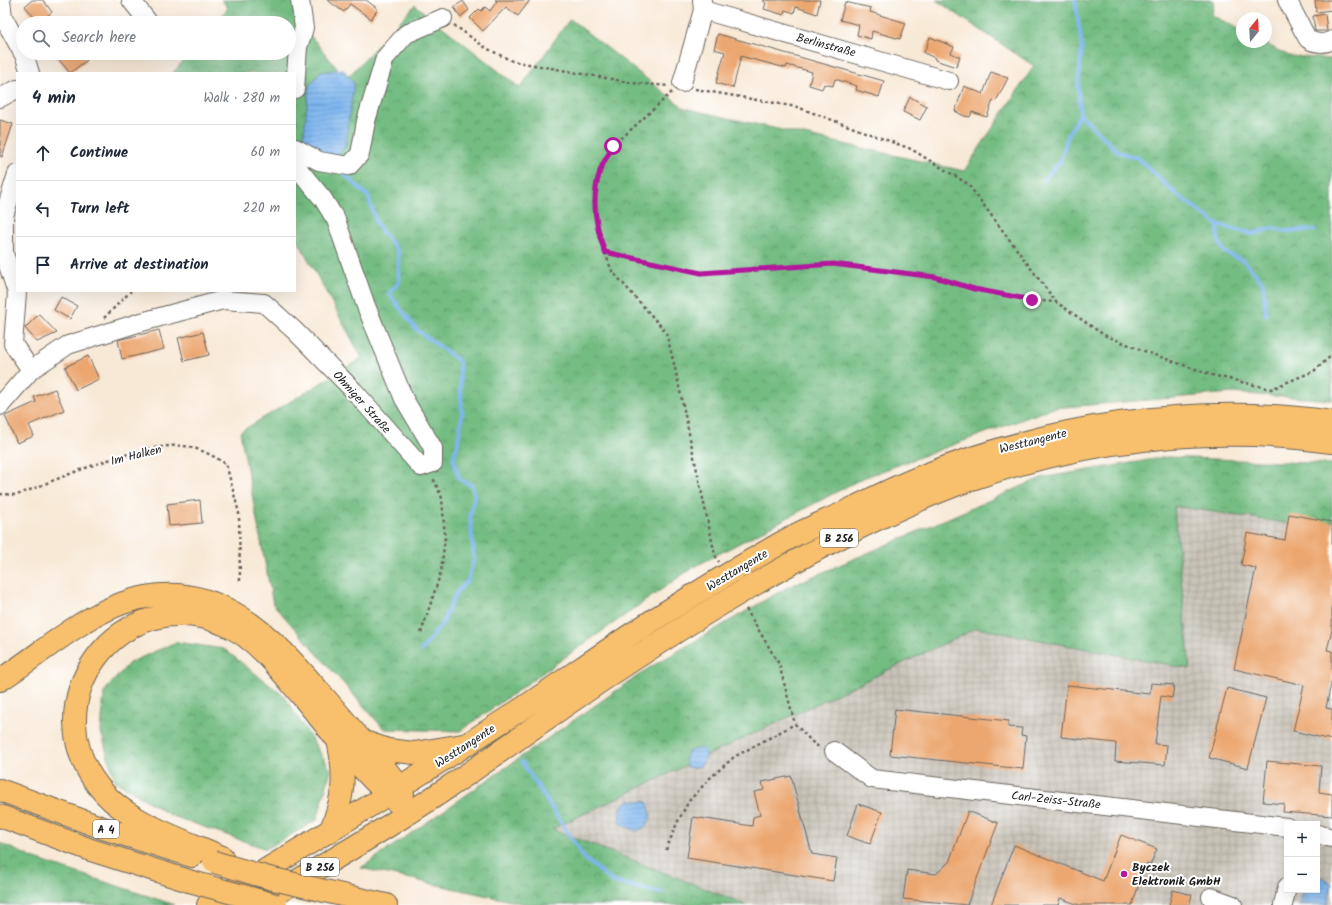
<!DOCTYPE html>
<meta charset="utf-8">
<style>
body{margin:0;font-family:Kalam,sans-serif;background:#f2f2f3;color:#1f2937}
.controls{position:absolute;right:12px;bottom:12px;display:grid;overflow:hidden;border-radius:0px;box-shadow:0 4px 16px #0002}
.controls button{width:36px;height:36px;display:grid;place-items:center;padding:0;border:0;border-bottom:1px solid #e0e1e3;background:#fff;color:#1f2937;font:20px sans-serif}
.compass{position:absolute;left:1236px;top:12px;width:36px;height:36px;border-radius:50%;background:#fff;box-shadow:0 4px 16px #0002;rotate:18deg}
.stop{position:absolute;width:12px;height:12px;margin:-9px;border:3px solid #b5179e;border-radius:50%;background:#fff}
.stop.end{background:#b5179e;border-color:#fff;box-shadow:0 1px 4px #0008}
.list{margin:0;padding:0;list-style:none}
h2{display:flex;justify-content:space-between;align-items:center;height:52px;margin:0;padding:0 16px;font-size:17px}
h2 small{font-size:13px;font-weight:400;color:#747a83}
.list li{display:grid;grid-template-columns:26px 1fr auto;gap:12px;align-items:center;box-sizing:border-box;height:56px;padding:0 16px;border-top:1px solid #e0e1e3}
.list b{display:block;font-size:15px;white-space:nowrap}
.list em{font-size:13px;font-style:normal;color:#747a83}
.icon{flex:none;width:22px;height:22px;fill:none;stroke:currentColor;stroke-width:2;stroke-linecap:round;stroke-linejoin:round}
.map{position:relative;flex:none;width:1332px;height:905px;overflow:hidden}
.search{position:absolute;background:#fff;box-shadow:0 4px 16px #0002;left:16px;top:16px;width:280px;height:44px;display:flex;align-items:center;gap:10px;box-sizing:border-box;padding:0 14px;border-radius:22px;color:#747a83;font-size:15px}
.panel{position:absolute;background:#fff;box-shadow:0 4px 16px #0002;left:16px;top:72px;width:280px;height:220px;border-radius:0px}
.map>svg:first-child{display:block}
.industrial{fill:url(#industrial-grid);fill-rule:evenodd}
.forest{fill:url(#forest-crowns);stroke:#486c4f}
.water{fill:url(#water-rules);stroke:#4d6985}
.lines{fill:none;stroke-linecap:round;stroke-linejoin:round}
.stream{stroke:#7eb6ee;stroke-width:4}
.building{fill:#eca771}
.minor-casing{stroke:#69645d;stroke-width:20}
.major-casing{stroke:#69645d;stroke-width:24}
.highway-casing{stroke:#69645d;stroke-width:24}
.path{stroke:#69645d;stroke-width:2.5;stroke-dasharray:3 3;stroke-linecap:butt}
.minor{stroke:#fff;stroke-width:18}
.major{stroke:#f8bf6c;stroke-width:22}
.highway{stroke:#f8bf6c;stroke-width:22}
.highway-bridge-casing{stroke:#69645d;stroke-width:24;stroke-linecap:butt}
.highway-bridge{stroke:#f8bf6c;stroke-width:22}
.route{stroke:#b5179e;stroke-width:5}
.poi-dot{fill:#b5179e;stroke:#fff;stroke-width:1.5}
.labels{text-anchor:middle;stroke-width:4;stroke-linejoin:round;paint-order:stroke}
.shield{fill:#fff;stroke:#606060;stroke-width:1}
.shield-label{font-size:11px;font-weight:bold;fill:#1c1c1c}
.street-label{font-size:12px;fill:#1c1c1c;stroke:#fff}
.poi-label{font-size:12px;font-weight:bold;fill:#1c1c1c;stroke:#fff;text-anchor:start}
</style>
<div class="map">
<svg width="1332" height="905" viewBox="0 0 1332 905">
<defs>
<pattern id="industrial-grid" width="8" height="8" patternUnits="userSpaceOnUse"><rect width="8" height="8" fill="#c9c3b8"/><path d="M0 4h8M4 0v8" fill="none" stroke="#aca79e"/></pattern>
<pattern id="forest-crowns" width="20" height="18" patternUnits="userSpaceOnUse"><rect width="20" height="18" fill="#73bc82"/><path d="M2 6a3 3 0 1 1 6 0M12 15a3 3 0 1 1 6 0" fill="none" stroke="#5e986a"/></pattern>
<pattern id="water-rules" width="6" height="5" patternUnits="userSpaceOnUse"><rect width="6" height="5" fill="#7eb6ee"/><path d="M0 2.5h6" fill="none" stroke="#6c9ccc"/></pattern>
</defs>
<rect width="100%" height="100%" fill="#fff"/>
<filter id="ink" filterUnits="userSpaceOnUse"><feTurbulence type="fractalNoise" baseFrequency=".025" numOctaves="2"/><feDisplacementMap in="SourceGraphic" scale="8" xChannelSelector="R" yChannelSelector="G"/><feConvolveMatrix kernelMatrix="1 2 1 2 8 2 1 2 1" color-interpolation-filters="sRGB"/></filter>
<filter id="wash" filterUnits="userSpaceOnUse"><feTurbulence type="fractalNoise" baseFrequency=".012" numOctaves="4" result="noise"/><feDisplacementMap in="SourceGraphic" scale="16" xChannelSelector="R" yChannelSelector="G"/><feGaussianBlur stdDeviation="0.9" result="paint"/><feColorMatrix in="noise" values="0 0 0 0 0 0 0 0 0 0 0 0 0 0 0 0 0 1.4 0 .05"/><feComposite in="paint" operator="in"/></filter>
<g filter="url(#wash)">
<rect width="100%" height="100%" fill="#f8e9d6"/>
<path class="industrial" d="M1174,506l158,24v375h-585l-196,-76 426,-201 212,41zM1287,824h30v66h-30z"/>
<path class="forest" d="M221,0h77l6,28 42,51 69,-74 105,83 50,-69 114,89 280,63 70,-105 -98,-66h278l-2,15 30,16v11h20l27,14 43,3v341l-101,-7 -178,15 -190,70 -171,90 -232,163 -76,-2 -111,-125 -33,-172 122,-74 -67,-123v-162h-122l17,-20h99v-30h-73l12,-15z
M1167,457l165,7v66l-158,-24 16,163 -213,-41 -425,201 195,76h-218l-168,-37 288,-200 135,-79 257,-111z
M176,642l48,7 61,48 46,73 -14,50 -51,29 -96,-34 -55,-34 -14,-49 3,-40 25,-29z
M0,843l35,16 140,46h-175z"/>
<path class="water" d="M343,69l11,14 -9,64 -10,11 -25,-10 -7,-7 6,-55 11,-14z
M701,748l5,5c0,11 -8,17 -19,14l-2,-6 1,-8 6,-3z
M629,800l18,2c6,13 5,24 -11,29l-15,-7c-3,-11 -2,-17 8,-24z
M1317,877l7,1 8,6 -5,21h-28l5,-15h13z"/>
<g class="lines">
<path class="stream" d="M1075,0l7,47 -4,39 2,28 38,38 20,6 39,37 41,30 35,9 19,-6 16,3 27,-1
M345,175l23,21 9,29 21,27 1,30 -10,12 28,36 42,31 3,53 -5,33 -4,11 6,21 12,6 4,10 -5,19 4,44 -6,22 -12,13 -13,29 -22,29
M1044,180l16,-18 8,-27 12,-21
M1218,225v14l6,13 20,9 19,22 3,32
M522,762l62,96 29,24 49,11"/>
</g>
<g id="blocks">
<path class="building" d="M32,0h11l9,12 -13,11 -14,-17z
M327,0h39l12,9 -7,10 -21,-15 -6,8z
M495,0h35l-12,16 -12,-9 -23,24 -13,-13 9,-9 2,2 4,-4 5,4 7,-10z
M762,0h58l-3,14 -21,-7 -2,6 -9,-3 -1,5 -20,-6 2,-6z
M1315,0h17v10l-16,2z
M463,1l6,9 -9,7 -6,-10z
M845,2l26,6 -1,4 36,11 -6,16 -28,-8 -1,8 -14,-4 2,-10 -19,-5z
M1325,14l2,17h-12l-2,-15z
M718,34l166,47 -5,16 -23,-7 1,-4 -22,-7 -2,7 -9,-2 -2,5 -13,-4 3,-13 -25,-7 -1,3 -42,-11 -3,-1 -8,32 -17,-5 9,-31 -11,-3z
M930,37l24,10 -3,6 9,4 -4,10 -21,-7v-2l-11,-5z
M53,53h28l6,7 -17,13z
M991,72l17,6 -12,23 -3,-1 -6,17 -15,-5 -2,5 -6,-1 -9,-5 9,-25 19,8z
M910,97l17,9 -7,14 -17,-8z
M0,120l13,4 -11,33 -2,-1z
M61,297l16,9 -7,13 -16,-9z
M39,314l18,19 -20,9 -12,-14z
M159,330l5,19 -42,10 -4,-19z
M203,332l6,23 -25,6 -6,-23z
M88,356l11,23 -23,11 -11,-23z
M55,389l9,21 -35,15 5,11 -17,7 -12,-27 31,-14 -2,-5z
M200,500l2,23 -33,3 -2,-22z
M1289,514l43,8v108l-5,20 5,1v28l-6,29 6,1v31l-39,-9 11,-46 -70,-16 22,-101 -15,-3 6,-32 38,7z
M1151,683l23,2 -2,13 -11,-2 -6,48 12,1 -2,20 -50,-4 1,-18 -55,-6 6,-52 83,9z
M1227,688l39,10 -18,70 -39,-10z
M895,709l114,12 -1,6 14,1 -1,7 5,1 -3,33 -133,-14z
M1267,761l54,5 -2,26 13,2v22l-49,-4 1,-8 -21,-2z
M791,776l21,78 25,4 -4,23 -146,-23 6,-41 59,9 1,-9 7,-2 -6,-23 10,-2 -2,-8z
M858,804l24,8 -12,32 -23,-8z
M968,811l30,12 -31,82 -64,-6 4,-29 29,4 13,-12z
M1121,835l36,14 -7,16 -4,-1 -14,41h-53l-19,-7 -2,7h-67l23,-60 89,36z
M1173,890l19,5 -3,10h-20z"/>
</g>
</g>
<g filter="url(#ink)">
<use href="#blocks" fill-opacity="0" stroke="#69645d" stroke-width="1"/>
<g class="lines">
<defs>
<path id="minor" d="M1,0l2,17 22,40 5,16
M131,0l18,23
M1287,0c3,5 19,37 21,39 7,5 18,5 24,1
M703,10l246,71
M682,83l21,-73 -1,-10
M295,89l3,-42 6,-19 -4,-28
M0,98l17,-9
M295,148l24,13 30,5 11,-12 6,-33 19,-63 21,-24 37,-16
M17,174l-13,42v37l13,40 -4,51 18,26
M0,406l31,-36 37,-25 70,-22 85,-23 41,3 31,28 59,60 67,76 12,-4v-15l-29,-49 -38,-93 -30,-86 -13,-21 -28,-34
M834,751l38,28 415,48
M1317,834l15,4
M1211,897l22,8
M1283,905l4,-18"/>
<path id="major" d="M208,905c106,-64 211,-129 315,-197 45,-30 89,-62 135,-91 43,-27 86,-53 130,-78 18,-10 38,-18 57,-27 26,-13 52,-26 80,-37 127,-50 271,-73 407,-53
M257,905c64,-39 129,-75 190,-117 33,-22 66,-46 99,-69 95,-67 193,-130 297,-183 43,-22 87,-42 132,-58 113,-39 239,-53 357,-36"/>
<path id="highway" d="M0,680c41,-26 77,-60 123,-77 90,-32 149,33 201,94 26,30 52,60 76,90l3,7
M364,742l24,8 26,3 55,-9
M0,790l100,37 92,29
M0,816l91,34 98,31
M330,832c14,-34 16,-56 8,-92
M222,857c-38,-17 -90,-33 -118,-64 -79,-88 17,-217 124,-167 30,14 52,44 73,69 33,40 66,85 108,117
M342,895l44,10"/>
</defs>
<use href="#minor" class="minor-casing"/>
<use href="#major" class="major-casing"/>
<use href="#highway" class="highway-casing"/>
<path class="path" d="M454,25l32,23 26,13 121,22 36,3
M695,89l102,18 114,42 57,35 88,118
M672,92l-59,54 -13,24 -6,34 5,34 13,33 54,61 9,36 40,187 4,7
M605,252l96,21 132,-9 102,13 39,12 58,11 24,2 48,33 48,19 60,21 59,14 43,-18 18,-16
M104,318l27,-27
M0,494l17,1c42,-16 131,-57 173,-48 13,3 25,10 36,17l13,49 1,69
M746,609l33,55 16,60 20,21 5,2
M421,633l20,-61 4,-35 -3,-39 -9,-20
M666,850l11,-27 12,-22 21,-23 24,-21 61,-33"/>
<use href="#minor" class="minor"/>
<use href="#major" class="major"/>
<use href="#highway" class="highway"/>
<defs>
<path id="highway-bridge" d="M214,862l55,16 73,17
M189,881l87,24"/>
</defs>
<use href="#highway-bridge" class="highway-bridge-casing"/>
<use href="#highway-bridge" class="highway-bridge"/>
</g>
</g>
<g class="lines" filter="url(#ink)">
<path class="route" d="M613,146c-4,8 -10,16 -13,25 -9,27 -5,55 5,81l96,21 132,-9 102,13 39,12 58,11"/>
</g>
<circle class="poi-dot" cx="1124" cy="874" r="4"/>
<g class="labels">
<g class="shield">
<rect x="820" y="529" width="38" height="18" rx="3"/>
<rect x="93" y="820" width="26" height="18" rx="3"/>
<rect x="301" y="858" width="38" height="18" rx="3"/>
</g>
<g class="shield-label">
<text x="839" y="542">B 256</text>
<text x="106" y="833">A 4</text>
<text x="320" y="871">B 256</text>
</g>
<g class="street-label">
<text transform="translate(826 45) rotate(15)" y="4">Berlinstraße</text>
<text transform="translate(362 402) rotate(48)" y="4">Ohmiger Straße</text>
<text transform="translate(1033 441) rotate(-14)" y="4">Westtangente</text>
<text transform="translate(136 455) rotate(-14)" y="4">Im Halken</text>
<text transform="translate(737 570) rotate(-31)" y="4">Westtangente</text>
<text transform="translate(465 746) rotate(-33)" y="4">Westtangente</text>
<text transform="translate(1056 800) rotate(6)" y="4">Carl-Zeiss-Straße</text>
</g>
<g class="poi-label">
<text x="1132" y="871">Byczek<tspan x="1132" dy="14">Elektronik GmbH</tspan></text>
</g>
</g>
</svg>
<div class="controls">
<button>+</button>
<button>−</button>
</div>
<svg class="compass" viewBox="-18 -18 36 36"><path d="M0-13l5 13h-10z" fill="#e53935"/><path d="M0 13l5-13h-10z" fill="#747a83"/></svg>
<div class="stop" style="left:613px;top:146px"></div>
<div class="stop end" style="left:1032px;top:300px"></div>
<div class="search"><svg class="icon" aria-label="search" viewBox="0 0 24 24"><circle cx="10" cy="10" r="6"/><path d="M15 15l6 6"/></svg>Search here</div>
<section class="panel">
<h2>4 min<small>Walk · 280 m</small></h2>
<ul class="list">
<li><svg class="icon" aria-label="ahead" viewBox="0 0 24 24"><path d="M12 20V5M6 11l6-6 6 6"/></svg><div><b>Continue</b></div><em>60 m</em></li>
<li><svg class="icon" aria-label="left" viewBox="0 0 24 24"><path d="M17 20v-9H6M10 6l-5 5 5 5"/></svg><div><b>Turn left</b></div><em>220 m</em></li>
<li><svg class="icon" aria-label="arrive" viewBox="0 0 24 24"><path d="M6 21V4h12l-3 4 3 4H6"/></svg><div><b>Arrive at destination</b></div></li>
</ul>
</section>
</div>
